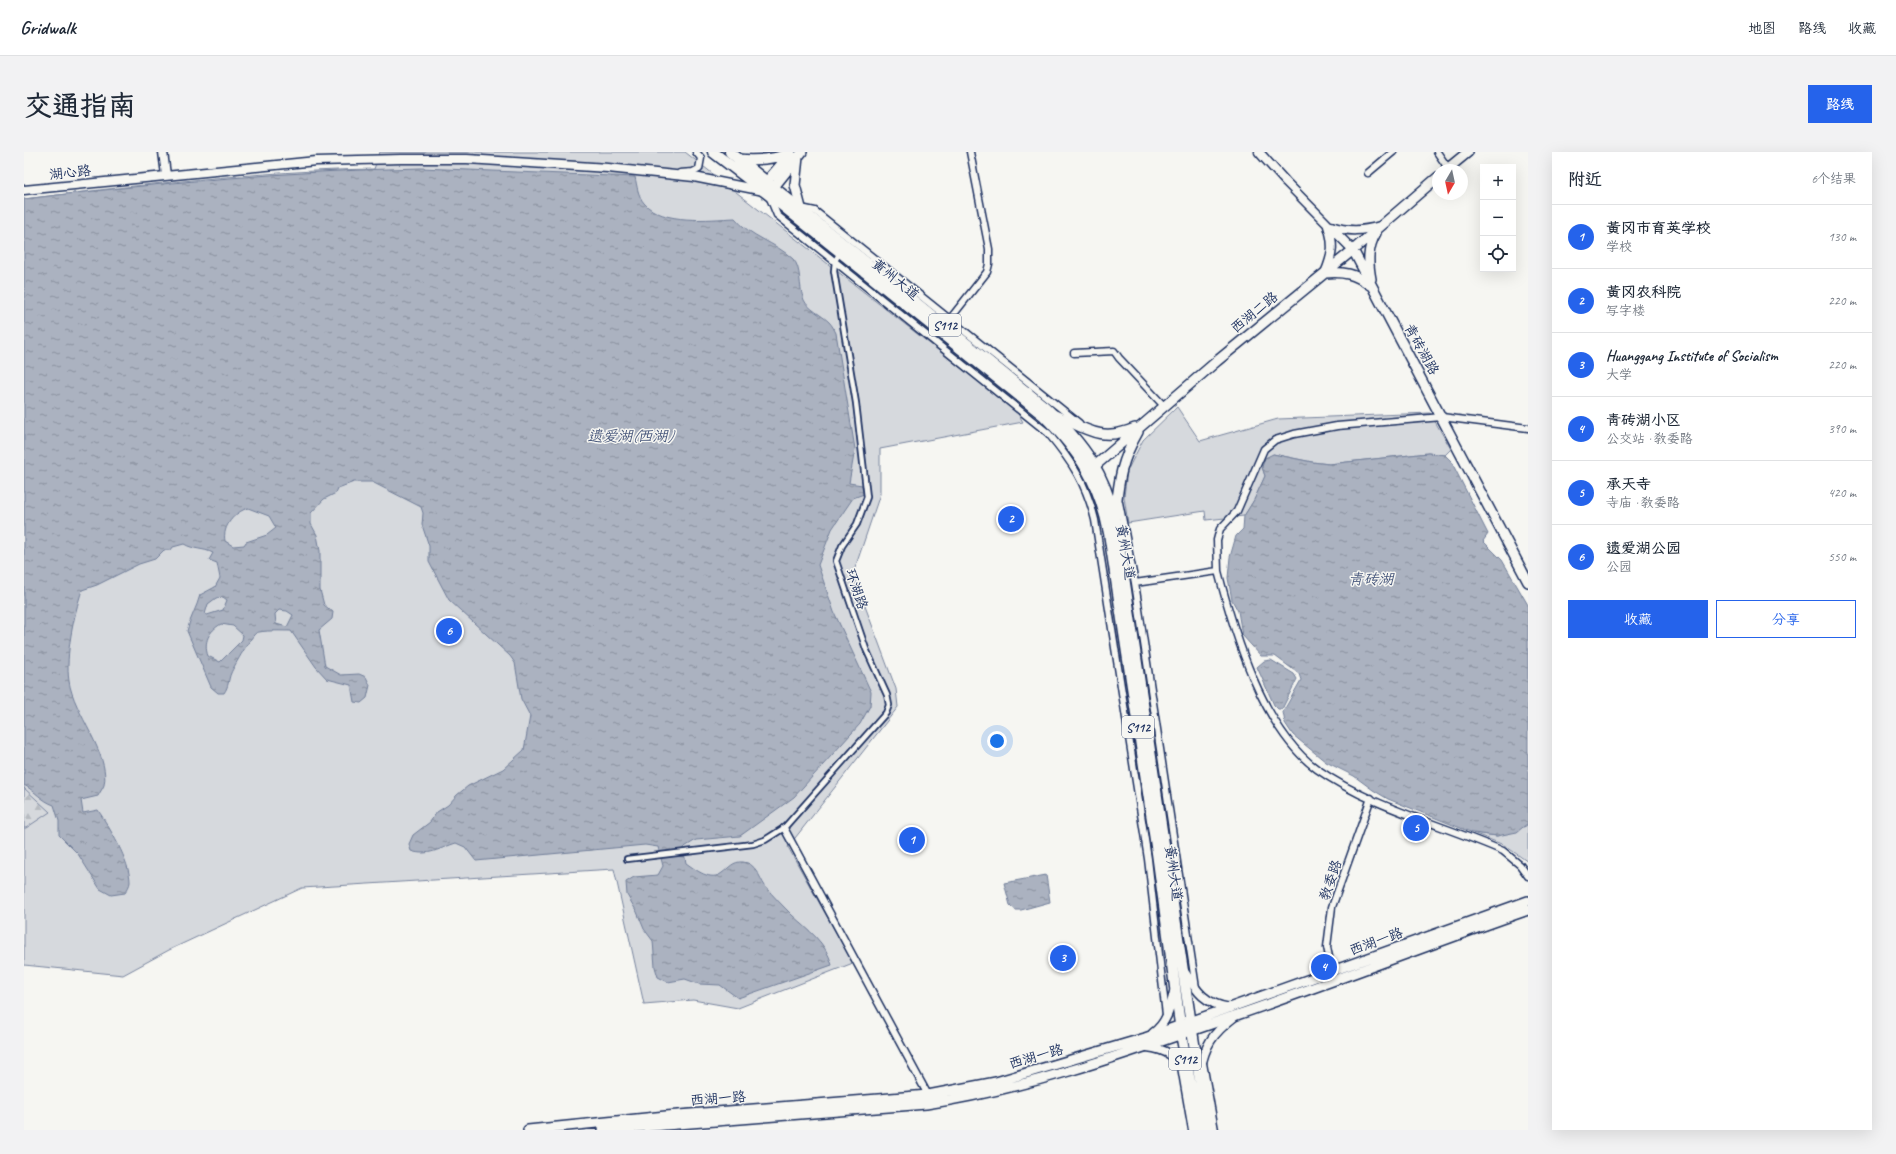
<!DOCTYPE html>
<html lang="zh">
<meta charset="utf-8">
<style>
body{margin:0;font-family:Caveat,"LXGW WenKai TC",sans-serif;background:#f2f2f3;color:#1f2937}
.controls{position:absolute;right:12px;top:12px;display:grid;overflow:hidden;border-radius:0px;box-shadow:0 4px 16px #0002}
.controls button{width:36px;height:36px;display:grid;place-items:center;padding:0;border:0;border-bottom:1px solid #e0e1e3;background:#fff;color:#1f2937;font:20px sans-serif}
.compass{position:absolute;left:1408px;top:12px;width:36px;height:36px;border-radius:50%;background:#fff;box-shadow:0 4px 16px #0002;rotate:189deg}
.you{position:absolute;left:973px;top:589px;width:14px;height:14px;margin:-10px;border:3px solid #fff;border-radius:50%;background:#1a73e8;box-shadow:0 0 0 6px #1a73e833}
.badge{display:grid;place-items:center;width:26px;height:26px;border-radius:50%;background:#2563eb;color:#fff;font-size:13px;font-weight:700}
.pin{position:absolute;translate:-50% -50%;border:2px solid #fff;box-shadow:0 1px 4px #0006}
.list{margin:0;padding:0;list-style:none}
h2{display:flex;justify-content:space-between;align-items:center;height:52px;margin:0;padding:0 16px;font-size:17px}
h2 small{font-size:13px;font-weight:400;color:#747a83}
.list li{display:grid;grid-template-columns:26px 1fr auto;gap:12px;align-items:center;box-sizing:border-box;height:64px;padding:0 16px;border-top:1px solid #e0e1e3}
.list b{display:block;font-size:15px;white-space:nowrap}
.list p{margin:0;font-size:13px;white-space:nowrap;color:#747a83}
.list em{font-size:13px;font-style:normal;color:#747a83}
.actions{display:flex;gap:8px;padding:12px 16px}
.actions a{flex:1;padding:9px 0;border:1px solid #2563eb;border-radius:0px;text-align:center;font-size:14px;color:#2563eb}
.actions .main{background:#2563eb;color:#fff}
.icon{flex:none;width:22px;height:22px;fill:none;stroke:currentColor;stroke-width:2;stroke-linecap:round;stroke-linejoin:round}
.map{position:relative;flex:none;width:1504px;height:978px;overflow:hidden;border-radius:0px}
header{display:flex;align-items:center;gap:24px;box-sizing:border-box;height:56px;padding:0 20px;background:#fff;border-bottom:1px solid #e0e1e3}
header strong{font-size:19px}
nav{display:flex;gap:22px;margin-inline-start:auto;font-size:14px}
.intro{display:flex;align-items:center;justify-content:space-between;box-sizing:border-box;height:96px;padding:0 24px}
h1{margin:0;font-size:28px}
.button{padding:10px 18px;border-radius:0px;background:#2563eb;color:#fff;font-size:14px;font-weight:700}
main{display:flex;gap:24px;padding:0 24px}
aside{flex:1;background:#fff;border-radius:0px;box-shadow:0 4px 16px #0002}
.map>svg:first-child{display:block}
.green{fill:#d6d9dd;stroke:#78849e}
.forest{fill:url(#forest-firs);stroke:#78849e}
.water{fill:url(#water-ripples);stroke:#717e99;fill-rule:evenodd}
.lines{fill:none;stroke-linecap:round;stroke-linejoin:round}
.pedestrian-casing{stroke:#1b2f5e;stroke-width:8}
.minor-casing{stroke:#1b2f5e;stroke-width:9}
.tertiary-casing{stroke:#1b2f5e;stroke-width:11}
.secondary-casing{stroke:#1b2f5e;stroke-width:12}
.primary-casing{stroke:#1b2f5e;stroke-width:13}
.pedestrian{stroke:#f6f6f2;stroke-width:4.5}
.minor{stroke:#f6f6f2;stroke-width:6}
.tertiary{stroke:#f6f6f2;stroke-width:8}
.secondary{stroke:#f6f6f2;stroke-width:9}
.primary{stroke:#f6f6f2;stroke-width:10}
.labels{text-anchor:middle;stroke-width:3;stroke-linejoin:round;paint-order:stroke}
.shield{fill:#f6f6f2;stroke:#5d6b8a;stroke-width:1}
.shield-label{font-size:13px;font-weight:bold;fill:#1b2f5e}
.street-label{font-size:14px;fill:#1b2f5e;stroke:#f6f6f2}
.water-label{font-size:15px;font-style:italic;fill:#46567b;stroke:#f6f6f2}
</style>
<header>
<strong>Gridwalk</strong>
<nav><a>地图</a><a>路线</a><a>收藏</a></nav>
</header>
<div class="intro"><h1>交通指南</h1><a class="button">路线</a></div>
<main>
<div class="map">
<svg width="1504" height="978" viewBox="0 0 1504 978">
<defs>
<pattern id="forest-firs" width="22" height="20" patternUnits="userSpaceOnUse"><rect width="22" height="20" fill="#d6d9dd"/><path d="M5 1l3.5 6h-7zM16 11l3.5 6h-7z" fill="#b7bbc0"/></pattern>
<pattern id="water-ripples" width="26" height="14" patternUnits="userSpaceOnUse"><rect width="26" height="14" fill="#abb2c0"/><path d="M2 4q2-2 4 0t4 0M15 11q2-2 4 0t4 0" fill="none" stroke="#8a919f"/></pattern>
</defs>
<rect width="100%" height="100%" fill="#f6f6f2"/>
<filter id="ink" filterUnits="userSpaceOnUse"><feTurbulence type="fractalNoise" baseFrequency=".025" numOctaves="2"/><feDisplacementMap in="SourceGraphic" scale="8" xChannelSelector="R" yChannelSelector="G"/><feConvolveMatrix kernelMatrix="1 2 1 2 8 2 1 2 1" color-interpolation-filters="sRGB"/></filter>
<g filter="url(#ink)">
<path class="green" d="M356,0h305l332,260 6,10 -143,27v45l-27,80 43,115 2,18 -110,140 65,116 -115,45 -45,-8 -49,4 -30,-135 -312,19 -133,62 -46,25 -99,-10v-766c116,-14 233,-28 350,-30z
M1153,255l23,34 78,-22 152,-6 21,36 -6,6 -17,-2 -99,11 -17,-2 -39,-8 -11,13 3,9 -11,24 -10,16 -38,4 -1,-9 -77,12 -4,-26 3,-26 16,-31z
M1504,671v39l-24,-17 -31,-12 24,3 29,-10z"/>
<path class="forest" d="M0,636l26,24 -24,16h-2z"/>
<path class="water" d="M397,16l214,9c2,9 3,19 9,26 18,22 66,16 91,15 15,19 40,24 58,41 9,9 5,27 11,41 4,9 18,15 25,22 3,3 5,7 7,11l19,116 -6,34 13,2 2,9 -11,4 -21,31 -14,36 16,47 37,80 -1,14 -10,18 -66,73 -54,39 -44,4 -13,8 3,15c10,7 25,19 36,10 7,-5 11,-12 21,-11 13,1 16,15 22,24 8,10 18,20 27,29 16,15 34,27 40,50l-94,33 -18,-13 -21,-1 -14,-5 -17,3 -10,-5 -3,-10 -2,-26 -9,-12 -7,-17 -10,-17 -1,-13 8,-5 24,-2 5,-9 -5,-19 -13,-2 -169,16 -11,-14 -9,-4c-16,5 -28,14 -45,8l-2,-7 4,-9 17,-13 7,-10 11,-7 9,-10 11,-9 35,-17 21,-19 6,-34 -9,-17 -6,-36 -5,-7 -61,-56 -20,-38v-16l-7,-21 1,-12 -2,-6 -49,-25h-18l-16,6 -2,5 -12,6 -13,14v11l6,11 3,16v39l4,15 9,7 -1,7 -13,11 6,36 16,9 18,-1 7,3 4,8 -3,13 -6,5 -7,-1 -3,-17 -24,-6 -11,-12 -25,-36c-8,0 -29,-1 -35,2 -4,2 -22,33 -25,40 -3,7 -2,13 -7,20h-6l-7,-6 -24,-56c3,-13 10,-24 13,-36l15,-8 5,-9 -3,-15 -8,-3 4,-7c-10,-5 -19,-3 -29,-9l-11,3 -2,3h-7l-9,9 -16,5 -42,21 -15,5c-8,25 -17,65 -13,91 4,31 42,74 35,104 -1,3 -4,7 -6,11l-17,4 2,13 15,-3c11,17 32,51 32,72 0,3 -3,8 -5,11l-14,2 -11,-6 -22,-35 -19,-19v-14l-5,-16c-12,-4 -19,-14 -30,-20v-586c132,-16 264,-28 397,-31zM224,356l21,8 7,12 -9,7 -21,7 -2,3 -11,1 -8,-5c-3,-15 10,-29 23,-33zM199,445l4,3 -4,10 -16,5 -2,-1 3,-10 8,-6zM255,458l8,1 6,4 -6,12 -11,-3 -1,-10zM197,472l12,2 10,9 -1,5 -22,22 -12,-6c-5,-14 1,-25 13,-32z
M1404,301l17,2 6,6 37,73 -5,7 19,19 26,45v218l-11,9 -20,4 -24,-3 -85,-34 -15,-9 -19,-14 -28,-14 -33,-27 -8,-12 -2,-11 18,-32 -2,-6 -24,-18h-14l-19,-21 -4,-24 -6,-11 -4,-22 2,-21 6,-21 7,-7 1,-13 10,-16 11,-24 -3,-9 3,-9 8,-4 39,8 17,2z
M1247,508l23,14 3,5 -15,30h-4l-4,-4 -17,-38 7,-6z
M1022,723l4,27 -29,8h-6l-5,-5 -6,-22z"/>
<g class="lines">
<defs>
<path id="pedestrian" d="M603,707l126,-15 12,-4 19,-12 102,-115 3,-8 -2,-10 -21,-46 -30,-88 6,-15 15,-22 10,-27 -11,-94 -22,-132 1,-10 5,-9"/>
<path id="minor" d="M1413,0l11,16
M656,21l13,-1 6,-3 2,-11 -5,-6
M1344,21l25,-21
M746,46l7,17 271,218c24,29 38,50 47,87l53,339 18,156
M777,56l14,3 264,212
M926,167l37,-47 2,-8v-15l-19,-97
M1050,201l40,-2 5,7 45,48
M1095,350l16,81 61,405
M1194,419l-1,-31 3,-11 17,-18 27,-62 11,-9 19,-6 43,-8 105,-9 86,11
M1111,431l83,-12c16,62 45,159 99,198 55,39 125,55 186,82l17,14 8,11
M760,676l144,267
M1308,820l-5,-25 5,-40 39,-109
M1179,911l12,67
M1157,915l11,63"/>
<path id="tertiary" d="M139,0l3,23
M1235,0l27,30 67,68
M0,38l292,-29 85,-2h66l141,9 86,9 70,14
M1307,74c18,6 31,5 49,0
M1301,121c8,-18 9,-29 3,-47
M1160,819c13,21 21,33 46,37
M1129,881c14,-10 17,-25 21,-41
M1123,895c20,2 30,10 40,27
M1176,919c5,-26 12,-37 34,-54"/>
<path id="secondary" d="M774,5l-3,28 6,23
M715,7c19,2 35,0 52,-6
M1422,18l22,-18
M741,36l2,-7 23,-27
M744,38l6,-3 28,-35
M1329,98l175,332
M1301,121c19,-2 30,1 45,12
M1347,127c-3,-16 -4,-31 5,-46
M1029,262c32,14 47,29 82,14
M1065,319l128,-110 136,-111 85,-73
M1091,364c4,-35 5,-53 23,-84
M504,978l138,-14 262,-21 68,-13 149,-44 383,-137
M579,978l323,-26c106,-16 207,-53 308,-88 99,-34 196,-72 294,-106"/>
<path id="primary" d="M689,0l56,43 274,220c37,37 56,66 66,118l48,320 25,186 17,91
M706,0l315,255c39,37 62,68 72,123l75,501 16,99"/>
</defs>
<use href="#pedestrian" class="pedestrian-casing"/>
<use href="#minor" class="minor-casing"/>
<use href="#tertiary" class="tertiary-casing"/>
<use href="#secondary" class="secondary-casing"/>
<use href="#primary" class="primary-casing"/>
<use href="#pedestrian" class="pedestrian"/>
<use href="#minor" class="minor"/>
<use href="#tertiary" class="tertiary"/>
<use href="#secondary" class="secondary"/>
<use href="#primary" class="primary"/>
</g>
</g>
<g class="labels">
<g class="shield">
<rect x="905" y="162" width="32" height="22" rx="3"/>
<rect x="1098" y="564" width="32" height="22" rx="3"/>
<rect x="1145" y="896" width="32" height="22" rx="3"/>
</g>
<g class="shield-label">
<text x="921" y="178">S112</text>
<text x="1114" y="580">S112</text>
<text x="1161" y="912">S112</text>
</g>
<g class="street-label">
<text transform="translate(46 20) rotate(-6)" y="5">湖心路</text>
<text transform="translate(872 127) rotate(39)" y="5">黄州大道</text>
<text transform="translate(1230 160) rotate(-39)" y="5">西湖二路</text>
<text transform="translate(1398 197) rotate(61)" y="5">青砖湖路</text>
<text transform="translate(1102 400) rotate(80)" y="5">黄州大道</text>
<text transform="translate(833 437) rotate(71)" y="5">环湖路</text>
<text transform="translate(1150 721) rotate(82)" y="5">黄州大道</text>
<text transform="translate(1306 728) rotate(-71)" y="5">教委路</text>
<text transform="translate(1352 789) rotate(-20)" y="5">西湖一路</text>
<text transform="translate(1012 904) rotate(-16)" y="5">西湖一路</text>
<text transform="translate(694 946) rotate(-4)" y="5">西湖一路</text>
</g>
<g class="water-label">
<text x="606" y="289">遗爱湖(西湖)</text>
<text x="1347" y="432">青砖湖</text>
</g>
</g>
</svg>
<div class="controls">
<button>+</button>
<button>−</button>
<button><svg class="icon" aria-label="locate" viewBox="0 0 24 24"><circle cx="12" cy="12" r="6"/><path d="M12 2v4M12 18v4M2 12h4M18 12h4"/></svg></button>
</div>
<svg class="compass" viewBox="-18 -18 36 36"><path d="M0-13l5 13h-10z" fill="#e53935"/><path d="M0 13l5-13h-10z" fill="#747a83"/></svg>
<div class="you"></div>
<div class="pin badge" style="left:888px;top:688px">1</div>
<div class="pin badge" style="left:987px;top:367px">2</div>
<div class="pin badge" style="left:1039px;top:806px">3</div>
<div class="pin badge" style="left:1300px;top:815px">4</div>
<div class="pin badge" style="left:1392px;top:676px">5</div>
<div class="pin badge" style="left:425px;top:479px">6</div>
</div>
<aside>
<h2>附近<small>6个结果</small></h2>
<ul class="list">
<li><span class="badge">1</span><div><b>黄冈市育英学校</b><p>学校</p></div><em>130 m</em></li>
<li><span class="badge">2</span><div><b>黄冈农科院</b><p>写字楼</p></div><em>220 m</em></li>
<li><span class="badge">3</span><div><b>Huanggang Institute of Socialism</b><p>大学</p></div><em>220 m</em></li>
<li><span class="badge">4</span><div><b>青砖湖小区</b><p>公交站 · 教委路</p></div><em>390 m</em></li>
<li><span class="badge">5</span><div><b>承天寺</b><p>寺庙 · 教委路</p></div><em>420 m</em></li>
<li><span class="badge">6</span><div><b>遗爱湖公园</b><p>公园</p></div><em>550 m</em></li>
</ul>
<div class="actions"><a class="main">收藏</a><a>分享</a></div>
</aside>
</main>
